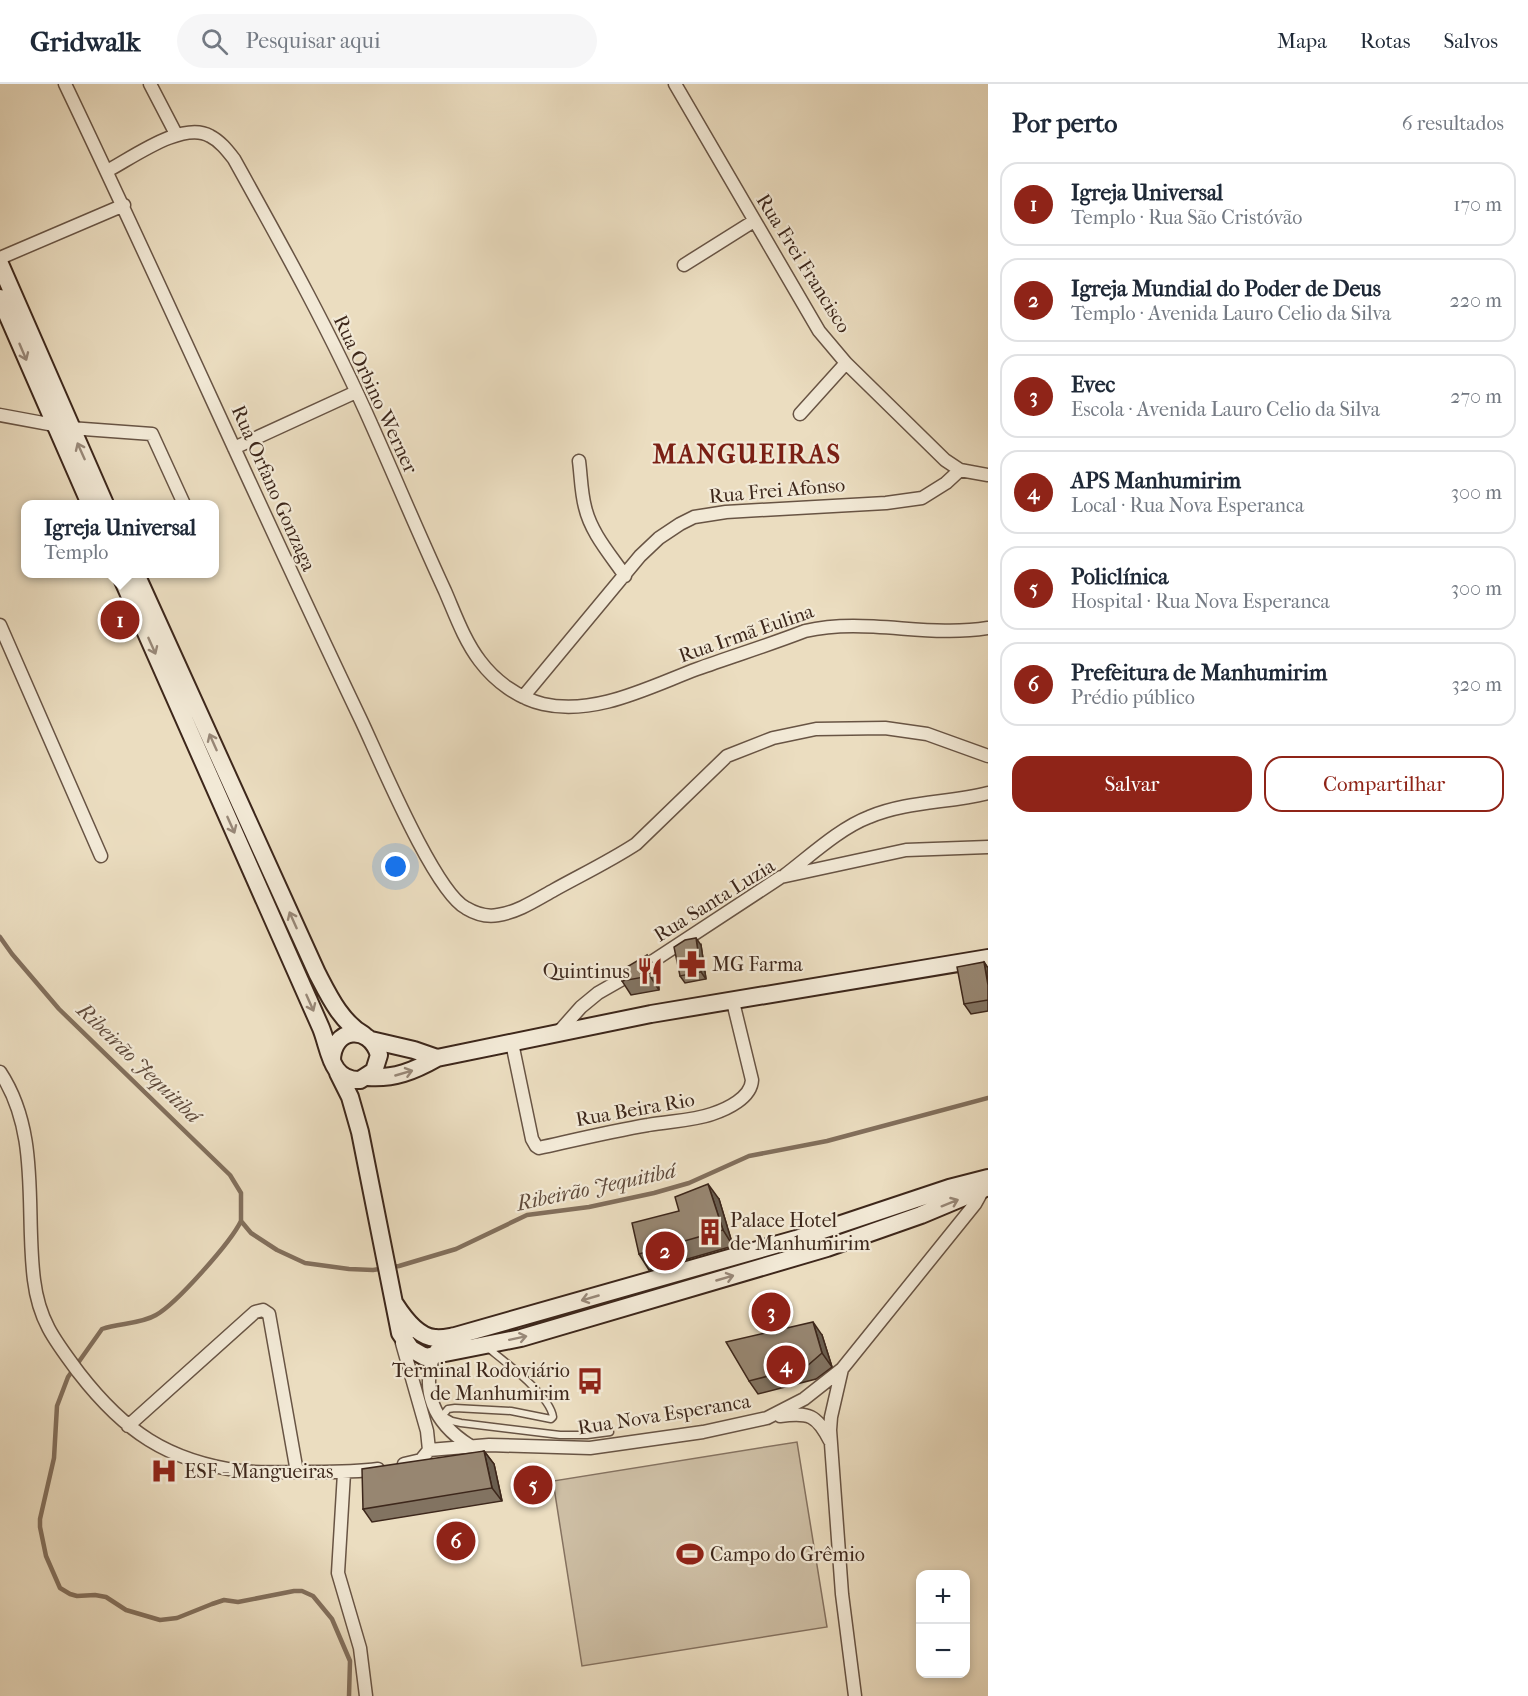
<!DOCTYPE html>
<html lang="pt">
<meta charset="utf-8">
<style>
body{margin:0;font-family:"IM FELL French Canon",serif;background:#f6f6f7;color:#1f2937}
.controls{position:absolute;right:18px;bottom:18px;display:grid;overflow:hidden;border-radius:12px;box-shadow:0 3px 9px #0003}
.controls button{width:54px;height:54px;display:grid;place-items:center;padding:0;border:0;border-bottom:2px solid #e0e1e3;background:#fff;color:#1f2937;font:30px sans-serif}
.you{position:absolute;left:396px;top:783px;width:21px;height:21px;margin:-15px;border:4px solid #fff;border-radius:50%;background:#1a73e8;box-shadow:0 0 0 9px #1a73e833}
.badge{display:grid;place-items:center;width:39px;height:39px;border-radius:50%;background:#8f2418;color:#fff;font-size:20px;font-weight:700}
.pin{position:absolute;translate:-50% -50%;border:3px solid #fff;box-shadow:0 2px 6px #0006}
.popup{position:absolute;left:21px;top:416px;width:198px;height:78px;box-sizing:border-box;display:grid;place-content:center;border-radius:12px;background:#fff;filter:drop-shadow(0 2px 4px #0005);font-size:20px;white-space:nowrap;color:#747a83}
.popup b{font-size:22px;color:#1f2937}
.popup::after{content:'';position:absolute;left:50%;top:100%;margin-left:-12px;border:12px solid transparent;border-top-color:#fff}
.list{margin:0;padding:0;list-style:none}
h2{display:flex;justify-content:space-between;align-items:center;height:78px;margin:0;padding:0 24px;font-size:26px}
h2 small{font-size:20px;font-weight:400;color:#747a83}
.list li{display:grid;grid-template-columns:39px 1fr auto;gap:18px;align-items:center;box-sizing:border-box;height:84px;margin:0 12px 12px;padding:0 12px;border:2px solid #e0e1e3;border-radius:18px}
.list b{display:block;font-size:22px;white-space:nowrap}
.list p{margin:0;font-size:20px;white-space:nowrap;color:#747a83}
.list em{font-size:20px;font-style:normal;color:#747a83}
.actions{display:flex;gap:12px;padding:18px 24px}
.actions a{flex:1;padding:14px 0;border:2px solid #8f2418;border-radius:18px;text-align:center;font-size:21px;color:#8f2418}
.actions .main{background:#8f2418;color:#fff}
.icon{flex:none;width:33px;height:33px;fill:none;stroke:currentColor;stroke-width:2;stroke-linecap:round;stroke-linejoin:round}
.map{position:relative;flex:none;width:988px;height:1612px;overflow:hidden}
header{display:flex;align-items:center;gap:36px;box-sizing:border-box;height:84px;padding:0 30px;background:#fff;border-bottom:2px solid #e0e1e3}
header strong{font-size:28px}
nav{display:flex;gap:33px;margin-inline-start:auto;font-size:21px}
.search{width:420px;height:54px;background:#f6f6f7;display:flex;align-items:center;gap:15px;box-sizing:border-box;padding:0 21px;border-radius:33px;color:#747a83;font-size:22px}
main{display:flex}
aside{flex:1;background:#fff}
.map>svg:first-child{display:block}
.pitch{fill:#cdbea4;stroke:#857260;stroke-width:1.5}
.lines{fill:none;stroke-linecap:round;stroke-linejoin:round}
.stream{stroke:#826f5c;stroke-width:4.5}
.lane-casing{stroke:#685444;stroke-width:9}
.street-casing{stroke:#685444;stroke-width:15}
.secondary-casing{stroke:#3d271b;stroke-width:20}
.lane{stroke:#f2e9d6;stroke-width:6}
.street{stroke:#f2e9d6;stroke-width:12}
.secondary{stroke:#f2e9d6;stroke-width:16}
.wall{fill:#827361;stroke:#3d271b;stroke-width:1.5}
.shaded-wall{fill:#6a5e4f;stroke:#3d271b;stroke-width:1.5}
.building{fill:#978671;stroke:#3d271b;stroke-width:1.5}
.oneway{stroke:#988878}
.labels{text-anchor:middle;stroke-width:4.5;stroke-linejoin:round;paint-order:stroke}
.street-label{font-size:20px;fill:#3d271b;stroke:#f2e9d6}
.poi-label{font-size:20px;fill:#3d271b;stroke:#f2e9d6;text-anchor:start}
.water-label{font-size:21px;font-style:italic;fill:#604b3c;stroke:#f2e9d6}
.district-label{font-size:26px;font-weight:bold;letter-spacing:1.5px;fill:#7a1f14;stroke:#f2e9d6}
</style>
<header>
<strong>Gridwalk</strong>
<div class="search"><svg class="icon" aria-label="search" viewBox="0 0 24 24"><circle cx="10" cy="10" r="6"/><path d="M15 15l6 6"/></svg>Pesquisar aqui</div>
<nav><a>Mapa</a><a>Rotas</a><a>Salvos</a></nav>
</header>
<main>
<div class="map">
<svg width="988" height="1612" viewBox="0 0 988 1612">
<rect width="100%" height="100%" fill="#ebddc0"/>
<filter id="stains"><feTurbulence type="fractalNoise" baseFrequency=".00333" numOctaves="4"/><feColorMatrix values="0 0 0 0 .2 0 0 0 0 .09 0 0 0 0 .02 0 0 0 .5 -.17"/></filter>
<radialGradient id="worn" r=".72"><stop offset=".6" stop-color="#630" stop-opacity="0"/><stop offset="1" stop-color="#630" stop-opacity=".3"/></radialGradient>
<path class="pitch" d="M797,1358l30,185 -245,39 -29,-185z"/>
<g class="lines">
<path class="stream" d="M0,853l12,17 47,55 171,166 11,18v28l10,12 26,17 28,13 44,6 24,1 26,-4 57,-17 71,-34 62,-8 65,-14 35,-10 60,-27 78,-15 161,-43
M241,1137c-10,21 -65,83 -85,94 -15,9 -37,8 -54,14l-34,48 -11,29 -3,52 -14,61v8l6,29 14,32 10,6 7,2 18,-1 11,2 20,13 34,10 17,-2 35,-14 12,-4 14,2 56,-11h8l11,5 19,23 18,42 -1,35"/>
<defs>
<path id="lane" d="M443,1331l5,-6 7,-1 56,3 40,8 2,-2c-3,-22 -48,-55 -65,-69
M445,1333l7,4 9,2 99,12h27l23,-3"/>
<path id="street" d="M65,0c101,211 195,425 296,636 18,38 73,171 105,188 10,6 21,9 32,7 20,-3 38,-15 56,-25 27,-15 56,-29 82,-46l91,-88 46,-18 43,-9 69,-1 42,6 61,22
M150,0l26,50
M675,0l144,247 27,32 99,97 15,10 28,5
M107,87c25,-13 76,-51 103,-35 10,5 17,14 24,23 49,88 98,176 139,269 24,54 47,109 72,163 10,23 19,49 35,70 15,20 38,37 63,43 52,12 106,-17 154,-35 36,-13 72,-24 108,-38 60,-14 122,7 183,-3
M0,174l124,-53
M684,181l70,-44
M800,330l46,-51
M0,331l70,13 82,6 32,70
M234,364l122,-56
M579,377c2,15 2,31 6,46 6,26 25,47 40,69
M0,541l101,231
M523,613l117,-141 19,-18 21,-14 14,-7 32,-5 160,-9 36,-5 24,-15 14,-13
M785,791c25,-19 55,-47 84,-58 38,-16 80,-14 119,-24
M557,950l24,-27 17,-14 49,-28 134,-88 125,-27 82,-3
M512,959l20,96 4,7 3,2c36,-8 73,-17 109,-23 21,-4 44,-4 64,-11 15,-5 39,-16 40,-34l-19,-78
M0,988c41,62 25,138 34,208 5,41 21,61 45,93 45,58 88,88 162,98 17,2 34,1 51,1 29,0 57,1 86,-3
M402,1259l25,88 2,19 -8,10 -17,4
M436,1266c-17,40 -2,73 33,95
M842,1285l-11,48 -1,13 12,164 13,102
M780,1332c29,-4 37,-1 50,25
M128,1342l127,-114 8,-2 6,4 28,158
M429,1366l60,-5 101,3 113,-16 64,-14 37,-19 38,-30 133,-165 5,-9 1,-8
M344,1389l-6,100 22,75 6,48"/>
<path id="secondary" d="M0,180l105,240
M0,214l90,206
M120,490l201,454c9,22 9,53 39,52l14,-9 5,-16c-10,-32 -47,-27 -47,6
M136,490l181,399c12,23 24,49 47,62
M371,956l43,10 23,8
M338,989l12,24 10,35 40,201 11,16 14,8 96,-19 306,-90 94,-33 67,-28
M368,993c26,2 46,-6 69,-19l214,-44 337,-56
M395,1220c9,14 23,33 40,34 7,1 14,-1 20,-2l341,-97 153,-51 39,-10"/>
</defs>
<use href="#lane" class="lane-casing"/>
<use href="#street" class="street-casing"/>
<use href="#secondary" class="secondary-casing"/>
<use href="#lane" class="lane"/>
<use href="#street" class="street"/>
<use href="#secondary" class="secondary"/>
</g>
<path class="wall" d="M701,861l5,34 -21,4 -5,-7z
M984,878l4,6v43l-17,3 -7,-10z
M657,885l2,21 -28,5 -9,-14z
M719,1115l14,47 -84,24 -10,-16 40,-43z
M822,1251l10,32 -16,12 -58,15 -9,-13z
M484,1367l10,13 8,37 -130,21 -9,-13z"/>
<path class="shaded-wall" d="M696,854l5,7 5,34 -5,-7z
M647,871l10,14 2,21 -9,-14z
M984,878l4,6v17z
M708,1100l11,15 14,47 -10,-16z
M813,1238l9,13 10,32 -10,-14z
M484,1367l10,13 8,37 -10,-13z"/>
<path class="building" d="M696,854l5,34 -21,4 -6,-29 11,-7z
M647,871l3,21 -28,5 -2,-10z
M984,878l4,23v15l-24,4 -7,-37z
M708,1100l15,46 -84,24 -7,-31 47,-12 -4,-14z
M813,1238l9,31 -15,13 -58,15 -23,-39z
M484,1367l8,37 -129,21 -1,-40z"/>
<defs><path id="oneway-shaft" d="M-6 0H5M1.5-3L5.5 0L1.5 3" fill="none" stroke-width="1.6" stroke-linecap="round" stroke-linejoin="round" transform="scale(1.5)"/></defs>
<g class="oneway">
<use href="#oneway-shaft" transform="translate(23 268) rotate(67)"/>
<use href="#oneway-shaft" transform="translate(81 367) rotate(-114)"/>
<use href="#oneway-shaft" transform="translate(152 562) rotate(66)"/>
<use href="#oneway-shaft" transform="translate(213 658) rotate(-114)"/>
<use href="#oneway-shaft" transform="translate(231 741) rotate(66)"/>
<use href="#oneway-shaft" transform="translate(293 836) rotate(-114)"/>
<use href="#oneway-shaft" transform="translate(310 919) rotate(66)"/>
<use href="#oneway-shaft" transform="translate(404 989) rotate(-16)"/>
<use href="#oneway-shaft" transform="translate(950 1119) rotate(-22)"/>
<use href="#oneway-shaft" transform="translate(725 1194) rotate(-16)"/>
<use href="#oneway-shaft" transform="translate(590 1214) rotate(164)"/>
<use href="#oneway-shaft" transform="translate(518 1254) rotate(-12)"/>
</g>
<defs>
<symbol id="pharmacy-bare" viewBox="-9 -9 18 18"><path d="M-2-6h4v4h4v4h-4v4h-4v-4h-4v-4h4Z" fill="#8f2418" stroke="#f2e9d6" stroke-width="2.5" paint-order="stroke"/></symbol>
<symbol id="restaurant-bare" viewBox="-9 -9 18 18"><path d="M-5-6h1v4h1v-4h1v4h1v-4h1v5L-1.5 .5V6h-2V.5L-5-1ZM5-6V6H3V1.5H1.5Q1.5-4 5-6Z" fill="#8f2418" stroke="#f2e9d6" stroke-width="2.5" paint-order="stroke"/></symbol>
<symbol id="building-bare" viewBox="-9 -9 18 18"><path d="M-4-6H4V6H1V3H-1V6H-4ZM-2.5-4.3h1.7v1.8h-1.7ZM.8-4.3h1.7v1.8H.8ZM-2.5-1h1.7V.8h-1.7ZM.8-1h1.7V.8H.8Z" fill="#8f2418" stroke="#f2e9d6" stroke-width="2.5" paint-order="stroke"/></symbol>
<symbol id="bus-bare" viewBox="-9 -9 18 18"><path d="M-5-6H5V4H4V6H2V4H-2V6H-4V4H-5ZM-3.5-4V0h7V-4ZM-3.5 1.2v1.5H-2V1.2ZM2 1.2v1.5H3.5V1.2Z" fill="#8f2418" stroke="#f2e9d6" stroke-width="2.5" paint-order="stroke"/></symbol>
<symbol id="hospital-bare" viewBox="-9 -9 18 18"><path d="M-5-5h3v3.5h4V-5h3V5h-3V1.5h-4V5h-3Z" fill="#8f2418" stroke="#f2e9d6" stroke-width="2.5" paint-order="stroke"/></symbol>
<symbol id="stadium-bare" viewBox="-9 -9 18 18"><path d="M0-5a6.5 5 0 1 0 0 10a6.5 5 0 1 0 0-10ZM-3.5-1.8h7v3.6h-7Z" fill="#8f2418" stroke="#f2e9d6" stroke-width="2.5" paint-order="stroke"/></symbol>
</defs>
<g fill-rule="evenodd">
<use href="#pharmacy-bare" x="673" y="861" width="38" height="38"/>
<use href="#restaurant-bare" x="631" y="868" width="38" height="38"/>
<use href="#building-bare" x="691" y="1129" width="38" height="38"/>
<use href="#bus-bare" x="571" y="1278" width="38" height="38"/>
<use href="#hospital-bare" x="145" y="1368" width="38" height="38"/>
<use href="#stadium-bare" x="671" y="1451" width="38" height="38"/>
</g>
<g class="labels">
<g class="street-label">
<text transform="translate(804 179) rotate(58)" y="7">Rua Frei Francisco</text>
<text transform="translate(376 310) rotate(65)" y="7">Rua Orbino Werner</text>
<text transform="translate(274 404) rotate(66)" y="7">Rua Orfano Gonzaga</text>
<text transform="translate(777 406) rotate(-5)" y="7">Rua Frei Afonso</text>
<text transform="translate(746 549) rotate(-19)" y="7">Rua Irmã Eulina</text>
<text transform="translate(714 816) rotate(-32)" y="7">Rua Santa Luzia</text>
<text transform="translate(635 1025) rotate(-10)" y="7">Rua Beira Rio</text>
<text transform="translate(664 1330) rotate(-9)" y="7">Rua Nova Esperanca</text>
</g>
<g class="poi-label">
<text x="712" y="887">MG Farma</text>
<text x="630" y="894" text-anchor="end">Quintinus</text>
<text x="730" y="1143">Palace Hotel<tspan x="730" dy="23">de Manhumirim</tspan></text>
<text x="570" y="1293" text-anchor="end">Terminal Rodoviário<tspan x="570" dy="23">de Manhumirim</tspan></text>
<text x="184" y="1394">ESF - Mangueiras</text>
<text x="710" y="1477">Campo do Grêmio</text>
</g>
<g class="water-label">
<text transform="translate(139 979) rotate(44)" y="7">Ribeirão Jequitibá</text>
<text transform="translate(596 1103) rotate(-12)" y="7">Ribeirão Jequitibá</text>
</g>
<g class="district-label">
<text x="747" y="379">MANGUEIRAS</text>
</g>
</g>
<rect width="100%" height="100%" filter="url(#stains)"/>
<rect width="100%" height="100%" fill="url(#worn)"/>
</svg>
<div class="controls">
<button>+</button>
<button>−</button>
</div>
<div class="you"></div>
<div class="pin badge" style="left:120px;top:536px">1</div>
<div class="popup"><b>Igreja Universal</b>Templo</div>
<div class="pin badge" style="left:665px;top:1167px">2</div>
<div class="pin badge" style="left:771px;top:1228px">3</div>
<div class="pin badge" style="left:786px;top:1281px">4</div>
<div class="pin badge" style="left:533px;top:1401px">5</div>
<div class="pin badge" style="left:456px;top:1457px">6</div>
</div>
<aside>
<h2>Por perto<small>6 resultados</small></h2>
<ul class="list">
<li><span class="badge">1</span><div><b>Igreja Universal</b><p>Templo · Rua São Cristóvão</p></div><em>170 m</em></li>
<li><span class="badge">2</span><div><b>Igreja Mundial do Poder de Deus</b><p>Templo · Avenida Lauro Celio da Silva</p></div><em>220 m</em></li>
<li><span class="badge">3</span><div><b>Evec</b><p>Escola · Avenida Lauro Celio da Silva</p></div><em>270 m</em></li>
<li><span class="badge">4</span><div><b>APS Manhumirim</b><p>Local · Rua Nova Esperanca</p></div><em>300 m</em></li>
<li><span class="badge">5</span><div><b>Policlínica</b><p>Hospital · Rua Nova Esperanca</p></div><em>300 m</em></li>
<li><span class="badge">6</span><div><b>Prefeitura de Manhumirim</b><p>Prédio público</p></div><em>320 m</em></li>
</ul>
<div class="actions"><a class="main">Salvar</a><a>Compartilhar</a></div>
</aside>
</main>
